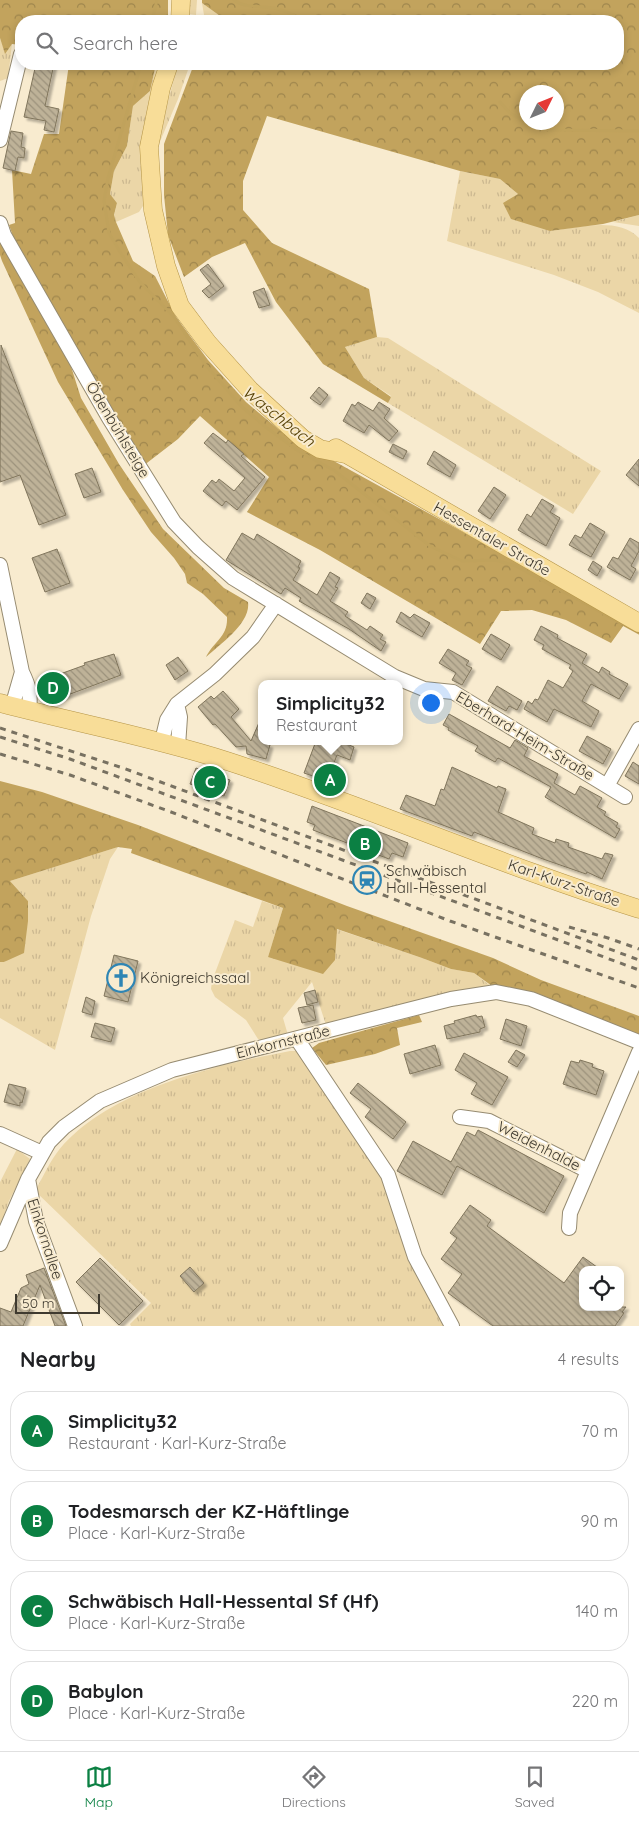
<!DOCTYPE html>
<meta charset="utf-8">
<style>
body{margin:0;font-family:Quicksand,sans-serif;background:#f2f2f2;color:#202124}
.controls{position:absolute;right:15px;bottom:15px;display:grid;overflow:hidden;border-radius:10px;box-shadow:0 2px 8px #0003}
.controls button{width:45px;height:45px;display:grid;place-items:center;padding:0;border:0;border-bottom:1px solid #e0e0e0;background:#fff;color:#202124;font:25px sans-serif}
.compass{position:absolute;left:519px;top:85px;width:45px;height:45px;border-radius:50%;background:#fff;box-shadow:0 2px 8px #0003;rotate:47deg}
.scale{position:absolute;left:15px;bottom:12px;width:85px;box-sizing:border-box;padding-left:5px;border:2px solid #3f3a2f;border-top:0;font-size:14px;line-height:18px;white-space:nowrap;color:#3f3a2f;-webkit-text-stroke:4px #f8ebcf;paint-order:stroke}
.you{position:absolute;left:430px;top:702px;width:18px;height:18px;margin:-12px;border:4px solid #fff;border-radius:50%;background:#1a73e8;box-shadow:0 0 0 8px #1a73e833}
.badge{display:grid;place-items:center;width:32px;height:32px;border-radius:50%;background:#0b8043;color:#fff;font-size:16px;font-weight:700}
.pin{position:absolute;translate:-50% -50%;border:2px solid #fff;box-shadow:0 1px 5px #0006}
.popup{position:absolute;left:258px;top:680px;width:145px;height:65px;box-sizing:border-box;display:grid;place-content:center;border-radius:10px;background:#fff;filter:drop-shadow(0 1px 4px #0005);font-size:16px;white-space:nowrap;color:#757577}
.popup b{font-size:19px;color:#202124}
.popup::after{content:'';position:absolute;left:50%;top:100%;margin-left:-10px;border:10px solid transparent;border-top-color:#fff}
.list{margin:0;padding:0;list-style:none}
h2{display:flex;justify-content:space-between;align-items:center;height:65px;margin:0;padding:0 20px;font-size:21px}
h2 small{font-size:16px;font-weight:400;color:#757577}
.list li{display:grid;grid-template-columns:32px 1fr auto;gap:15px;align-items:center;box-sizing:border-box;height:80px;margin:0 10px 10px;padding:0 10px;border:1px solid #e0e0e0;border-radius:20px}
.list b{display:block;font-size:19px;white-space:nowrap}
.list p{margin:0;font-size:16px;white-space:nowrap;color:#757577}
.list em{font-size:16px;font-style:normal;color:#757577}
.icon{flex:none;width:28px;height:28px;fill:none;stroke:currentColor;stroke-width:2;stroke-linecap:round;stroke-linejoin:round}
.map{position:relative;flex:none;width:639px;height:1326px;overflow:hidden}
.search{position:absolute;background:#fff;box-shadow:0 2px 8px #0003;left:15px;right:15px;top:15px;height:55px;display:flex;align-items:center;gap:12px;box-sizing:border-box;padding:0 18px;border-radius:20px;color:#757577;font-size:19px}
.sheet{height:425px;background:#fff}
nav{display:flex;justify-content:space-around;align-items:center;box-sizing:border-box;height:70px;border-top:1px solid #e0e0e0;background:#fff;font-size:14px;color:#757577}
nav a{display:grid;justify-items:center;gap:2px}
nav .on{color:#0b8043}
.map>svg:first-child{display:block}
.grass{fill:url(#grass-tufts)}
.forest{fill:url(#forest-crowns);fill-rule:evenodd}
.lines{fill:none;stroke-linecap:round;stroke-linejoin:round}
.stream{stroke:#c0a25c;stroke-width:3}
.building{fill:url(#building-back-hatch);stroke:#80755c;filter:url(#shadow)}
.minor-casing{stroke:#968b71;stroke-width:16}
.major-casing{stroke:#b59547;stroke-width:19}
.minor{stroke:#fff;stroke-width:14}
.major{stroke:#f8dd98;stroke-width:18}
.rail{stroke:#787161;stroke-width:3;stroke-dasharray:6 6;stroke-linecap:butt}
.labels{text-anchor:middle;stroke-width:4;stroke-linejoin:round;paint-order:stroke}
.street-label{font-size:15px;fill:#3f3a2f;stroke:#f8ebcf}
.poi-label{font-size:15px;fill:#3f3a2f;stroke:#f8ebcf;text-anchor:start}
.water-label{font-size:16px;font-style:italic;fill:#523d01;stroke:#f8ebcf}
</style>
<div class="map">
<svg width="639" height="1326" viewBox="0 0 639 1326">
<defs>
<pattern id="grass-tufts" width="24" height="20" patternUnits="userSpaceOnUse" patternTransform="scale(1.25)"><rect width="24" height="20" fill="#ebd6a7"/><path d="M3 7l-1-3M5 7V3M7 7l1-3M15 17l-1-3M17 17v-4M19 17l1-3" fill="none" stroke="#cbb890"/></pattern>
<pattern id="forest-crowns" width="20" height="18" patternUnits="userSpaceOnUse" patternTransform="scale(1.25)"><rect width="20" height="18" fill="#c2a35d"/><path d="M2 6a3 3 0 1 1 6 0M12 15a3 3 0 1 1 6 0" fill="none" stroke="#9f864d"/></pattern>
<pattern id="building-back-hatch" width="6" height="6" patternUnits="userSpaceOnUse" patternTransform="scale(1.25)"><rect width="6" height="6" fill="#beb298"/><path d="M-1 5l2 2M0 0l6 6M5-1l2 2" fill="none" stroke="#9c927c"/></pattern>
<filter id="shadow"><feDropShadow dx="3" dy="3" stdDeviation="1" flood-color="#0004"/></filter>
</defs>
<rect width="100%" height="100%" fill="#f8ebcf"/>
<path class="grass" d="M187,0h10l-1,15 -8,-1z
M202,3l25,18 -19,-1 -4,-5z
M0,38l5,15 7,-9 -4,34 -8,3z
M156,64h8l-19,139 -6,9 -23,10 -2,-6 3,-13 -7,-9 4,-23 13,-25 6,-40 17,-15z
M178,64h12l-12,35 -19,45 9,-43z
M460,171l40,8 18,15 32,37c27,-3 68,-15 89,7v75l-41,-21 -44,-17 -107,-34z
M639,215v11l-26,-4z
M377,337l11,1 213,133 -28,43 -185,-111 3,-7 -27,-18 -19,-31z
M118,847l-8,12 -19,57 -36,134 -55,-32v-56h5l23,-61 -18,-20z
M262,901l21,7 -15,49 67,3 1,-31 86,29 29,11 23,4 22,17 -170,35 -14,-43 -29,36 5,17 -24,6 -6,-2 -12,-19 -31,-23 -4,-8 1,-8 23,-61 18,7z
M290,1051h6l10,9 67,97 79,169h-321l-1,-2 21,-21 -116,-112c7,-12 13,-26 21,-37 47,-63 160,-89 234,-103z
M17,1149l13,10 -21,42 -9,25v-44z"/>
<path class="forest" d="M0,0h168v21h-147v24l-9,-1 -7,10 -5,-16z
M202,0h437v215l-36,9 -53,7 -39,-12 -8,-16 15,-9 -18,-15 -40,-8 -193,-55 -24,65v29l29,33 97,46 8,48 -32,10 19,31 27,19 -3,6 -65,-39 -47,-62 -31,-59 -33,14 -28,20 -16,-42 -4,-40v-51l30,-80h424v-43h-391l-25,-18zM526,92h30v30h-30z
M69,64h87l-6,27 -17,15 -6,40 -13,25 -4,23 7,9 -3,12 2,7 17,39 22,15 21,41 32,43 38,42 37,31 343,189 -15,21 -45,-23 -34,-10 -31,1 -21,33 -160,-94 -73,-38 22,-35 -69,-61 -22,23 -35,27 -76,-129 -54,-101 -4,-11 6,-2 -3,-53 19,4 13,-40h15z
M0,235l68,122 13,41 38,66 44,65 61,59 24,14c3,21 -28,42 -42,55 8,-16 22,-20 21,-40l-24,-23 -16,-11 -2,-9 -11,-16 -23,-26 -28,-42 -65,-108 -56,-121 -2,-6z
M0,781l42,11 96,33 209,81 146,52 48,22 98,36v20l-129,-49 -18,-1 -18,-13 -23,-4 -29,-11 -85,-29 -2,31 -12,14 -55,-17 15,-49 -152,-55 1,-4 -14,-2 -108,34 18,20v20l-4,32 -20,9h-4z
M419,1015l3,7 -25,6 3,17 -25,9 -49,11 -14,-17 7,-5z"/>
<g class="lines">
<path class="stream" d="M234,0c10,8 27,6 39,8 11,1 23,9 34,13
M152,21l5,-21
M141,64l-33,114 -4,23 5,32 11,19 19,29 36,37 29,45 37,43 26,22 30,22 38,21 95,75 32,15 33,-1 21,6 123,67
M378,64l2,1
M500,102l10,11 23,14 16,3 90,1"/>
</g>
<path class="building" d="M36,64h18l-9,42 14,3 -5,23 -10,-2 2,-9 -22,-4z
M11,131l12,2 -2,14 4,1 -1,10 -6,-1 -3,14 -12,-3z
M208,264l16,22 -15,12 -7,-7 9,-7 -11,-14z
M264,288l6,17 -11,3 -6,-16z
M1,345l65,170 -27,10 -19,-50 -20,7z
M319,387l9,8 -8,10 -10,-7z
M358,402l15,9 6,-9 11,7 -6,9 14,13 -9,10 -20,-16 -5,8 -21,-12 9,-17 3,2z
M213,433l13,10 2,-3 16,14 -3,2 24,21 -28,33 -11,-9 -4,5 -19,-15 9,-11 4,3 3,-4 15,12 11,-13 -41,-35z
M393,444l14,7 -4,8 -14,-7z
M434,451l22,14 -6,12 -23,-13z
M639,459v27l-13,-11z
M92,468l9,24 -17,6 -9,-24z
M494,487l12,8 -16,24 -12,-8z
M542,499l12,7 -4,6 10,6 -14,28 -28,-16 9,-16 4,3z
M590,523l15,9 -14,25 -22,-12 6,-10 6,3z
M242,533l12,7 3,-6 44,27 -3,6 2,1 -7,12 24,15 13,-23 10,6 -5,9 3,1 -8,13 18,11 -3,4 22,14 3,-4 13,9 -3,4 6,3 -5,9 -32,-22 -50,-28 2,-3 -16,-10 -4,6 -55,-34z
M630,538l9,5v8l-8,15 5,3 -6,11 -23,-13 6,-10 5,2z
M57,549l13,34 -25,9 -13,-34z
M593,561l9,6 -5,9 -9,-6z
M367,593l9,5 -6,11 -9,-6z
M401,612l9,6 4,-4 16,9 -8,14 -26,-15z
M541,626l17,9 -1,3 30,16 -5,9 17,10 3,-6 8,5 -1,2 19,10 -9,15 -28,-15 -9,17 17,10 -8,16 -37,-18 -7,13 -23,-13 4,-8 4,3 3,-5 3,1 10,-20 15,8 10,-17 -4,-3 2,-3 -29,-16 2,-4 -10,-5z
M491,634l19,11 -9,15 -19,-11z
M448,649l21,12 -3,4 6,3 -10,17 -10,-5 4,-7 -17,-10z
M114,654l7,21 -64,24 -8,-21 36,-13 -1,-2z
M178,657l10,14 -13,9 -9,-15z
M497,686l25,15 -5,9 -8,-4 -3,5 -18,-10z
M223,691l16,18 -8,8 20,24 10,-23v24l9,3 -4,14 -19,-5 -1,-8 -10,1 -21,-23 -2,1 -15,-18 13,-11 3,3z
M449,714l61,34 5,-8 13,8 -4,8 34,18 -4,9 21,12 5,-9 22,12 -5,9 9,5 -2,3 14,8 -2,4 4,2 -5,9 -70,-41 6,-10 -53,-29 -3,4 -20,-11 3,-5 -30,-16 1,-2 -6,-3z
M587,736l24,13 -8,15 -24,-13z
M316,741h23l15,6 -4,13 -13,-5 -10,26 -23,-8z
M633,762l6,4v18l-14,-8z
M452,767l45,21 1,-2 8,3 -8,23 36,16 -2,6 23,9 1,-4 13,4 -1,4 34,12 3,-6 8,2 -11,24 -15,-7 -1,2 -43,-15 -69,-27 -2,4 -72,-27 6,-14 29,11 6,-17 3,1z
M196,768l34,12 -6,16 -34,-12z
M312,806l96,37 -5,14 -11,-4 -3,6 -76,-29 2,-5 -8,-3z
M114,955l24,6 -10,41 -24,-6z
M315,990l3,12 -11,3 -3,-12z
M86,997l9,4 -3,14 -10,-3z
M313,1005l3,15 -14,3 -4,-15z
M476,1015l1,2 5,-1 3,11 -5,2v3l-33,7 -3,-13 11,-3 -1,-2z
M506,1019l21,7 -6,20 -21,-7z
M95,1023l20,5 -4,14 -20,-5z
M435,1045l6,20 -31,9 -6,-20z
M516,1050l9,5 -8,12 -9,-5z
M464,1053l44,24 -16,28 -21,-11 6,-11 -22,-13z
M580,1060l13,4 -1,3 12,4 -8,24 -33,-11 8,-23 8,2z
M358,1083l48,39 -13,17 -28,-22 6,-8 -21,-16z
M9,1084l17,4 -4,15 -2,-1v4l-16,-4z
M478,1130l86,46 -20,37 -87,-47 -15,29 -45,-24 16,-30 38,21 16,-30 8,4z
M470,1205l21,15 -4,6 77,57 19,-26 18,13h-18v37h43l-4,5 2,1 -9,13h-122l-45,-33 14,-19 -21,-15 16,-21 -7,-5z
M100,1258l43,43 -24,24 -43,-43z
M190,1267l14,16 -10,9 -14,-16z
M44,1268l22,58h-11l-15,-41 -17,41h-23v-18l11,4 10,-24 8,-4 -3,-9z"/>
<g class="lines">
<defs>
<path id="minor" d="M0,140l21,-86
M0,223l4,12 105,183 65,104 24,25 35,31 162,99 29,12 29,3 172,105
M0,565l22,107c7,14 9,23 7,38
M177,704l3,13 -2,29
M12,707l10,-35
M162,741l5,-21 10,-16 38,-30 38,-37 23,-33
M607,786l32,-57
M297,1039l91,136 27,82 37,69
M460,1117l29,4 99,50
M0,1134l42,19
M28,1179l8,42 39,105
M569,1228l1,-15 69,-161
M0,1244l28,-65 21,-37 15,-15 36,-26 72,-31 279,-71 45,-7 35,7 108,43"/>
<path id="major" d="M180,21l1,-21
M169,64l-8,24 -12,59 4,63 13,56 14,40 27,36 43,48 53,49 17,10 25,5
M336,448l303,175
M0,703c76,20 152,34 227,58 139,45 273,104 412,148"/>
</defs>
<use href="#minor" class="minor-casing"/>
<use href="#major" class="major-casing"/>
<use href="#minor" class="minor"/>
<use href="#major" class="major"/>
<path class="rail" d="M0,728l123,40 516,192
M0,737l70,22 569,211
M0,754l70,21 101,37 279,109 189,67
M569,927l39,11 31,11"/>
</g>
<defs>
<symbol id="station-ring" viewBox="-11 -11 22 22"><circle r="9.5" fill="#f8ebcf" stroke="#2e85b4" stroke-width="1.5"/><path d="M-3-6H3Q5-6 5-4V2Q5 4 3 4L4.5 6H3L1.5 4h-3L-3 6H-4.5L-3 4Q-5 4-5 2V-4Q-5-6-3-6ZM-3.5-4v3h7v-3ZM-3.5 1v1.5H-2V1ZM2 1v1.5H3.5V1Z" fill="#2e85b4"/></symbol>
<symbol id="church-ring" viewBox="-11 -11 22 22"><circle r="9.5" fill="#f8ebcf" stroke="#2e85b4" stroke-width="1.5"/><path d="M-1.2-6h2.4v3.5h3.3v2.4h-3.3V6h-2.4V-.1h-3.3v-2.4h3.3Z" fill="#2e85b4"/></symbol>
</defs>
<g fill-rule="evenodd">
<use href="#station-ring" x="351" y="864" width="32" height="32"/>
<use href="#church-ring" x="105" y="962" width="32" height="32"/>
</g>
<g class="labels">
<g class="street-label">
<text transform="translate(118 430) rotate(59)" y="5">Ödenbühlsteige</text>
<text transform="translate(492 539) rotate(30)" y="5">Hessentaler Straße</text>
<text transform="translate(525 736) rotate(31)" y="5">Eberhard-Heim-Straße</text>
<text transform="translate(564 883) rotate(19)" y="5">Karl-Kurz-Straße</text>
<text transform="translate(283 1042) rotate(-14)" y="5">Einkornstraße</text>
<text transform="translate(539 1146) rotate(27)" y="5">Weidenhalde</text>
<text transform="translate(45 1239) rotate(72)" y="5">Einkornallee</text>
</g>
<g class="poi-label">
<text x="386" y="876">Schwäbisch<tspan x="386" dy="17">Hall-Hessental</tspan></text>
<text x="140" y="983">Königreichssaal</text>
</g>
<g class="water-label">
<text transform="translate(279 416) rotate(38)" y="6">Waschbach</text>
</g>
</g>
</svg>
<div class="controls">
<button><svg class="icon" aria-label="locate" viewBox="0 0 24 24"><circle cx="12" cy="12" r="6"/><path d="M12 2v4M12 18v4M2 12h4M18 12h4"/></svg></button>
</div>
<svg class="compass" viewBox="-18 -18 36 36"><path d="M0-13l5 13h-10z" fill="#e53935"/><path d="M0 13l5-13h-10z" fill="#757577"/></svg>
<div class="scale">50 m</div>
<div class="you"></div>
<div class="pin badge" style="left:330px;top:780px">A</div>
<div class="popup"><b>Simplicity32</b>Restaurant</div>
<div class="pin badge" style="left:365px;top:844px">B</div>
<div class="pin badge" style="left:210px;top:782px">C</div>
<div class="pin badge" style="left:53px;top:688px">D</div>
<div class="search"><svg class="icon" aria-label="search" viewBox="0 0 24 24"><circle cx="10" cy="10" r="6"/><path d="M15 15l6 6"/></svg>Search here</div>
</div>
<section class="sheet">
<h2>Nearby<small>4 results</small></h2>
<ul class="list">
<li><span class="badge">A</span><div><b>Simplicity32</b><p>Restaurant · Karl-Kurz-Straße</p></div><em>70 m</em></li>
<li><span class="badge">B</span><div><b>Todesmarsch der KZ-Häftlinge</b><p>Place · Karl-Kurz-Straße</p></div><em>90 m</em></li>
<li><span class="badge">C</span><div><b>Schwäbisch Hall-Hessental Sf (Hf)</b><p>Place · Karl-Kurz-Straße</p></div><em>140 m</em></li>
<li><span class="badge">D</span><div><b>Babylon</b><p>Place · Karl-Kurz-Straße</p></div><em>220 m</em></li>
</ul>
</section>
<nav>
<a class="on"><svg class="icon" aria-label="map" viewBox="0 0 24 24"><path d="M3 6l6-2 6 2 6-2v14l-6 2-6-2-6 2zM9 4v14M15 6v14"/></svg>Map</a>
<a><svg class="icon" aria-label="directions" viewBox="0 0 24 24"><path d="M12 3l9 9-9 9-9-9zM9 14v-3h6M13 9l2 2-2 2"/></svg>Directions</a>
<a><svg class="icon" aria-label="saved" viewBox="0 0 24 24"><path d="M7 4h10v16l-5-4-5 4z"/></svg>Saved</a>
</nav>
